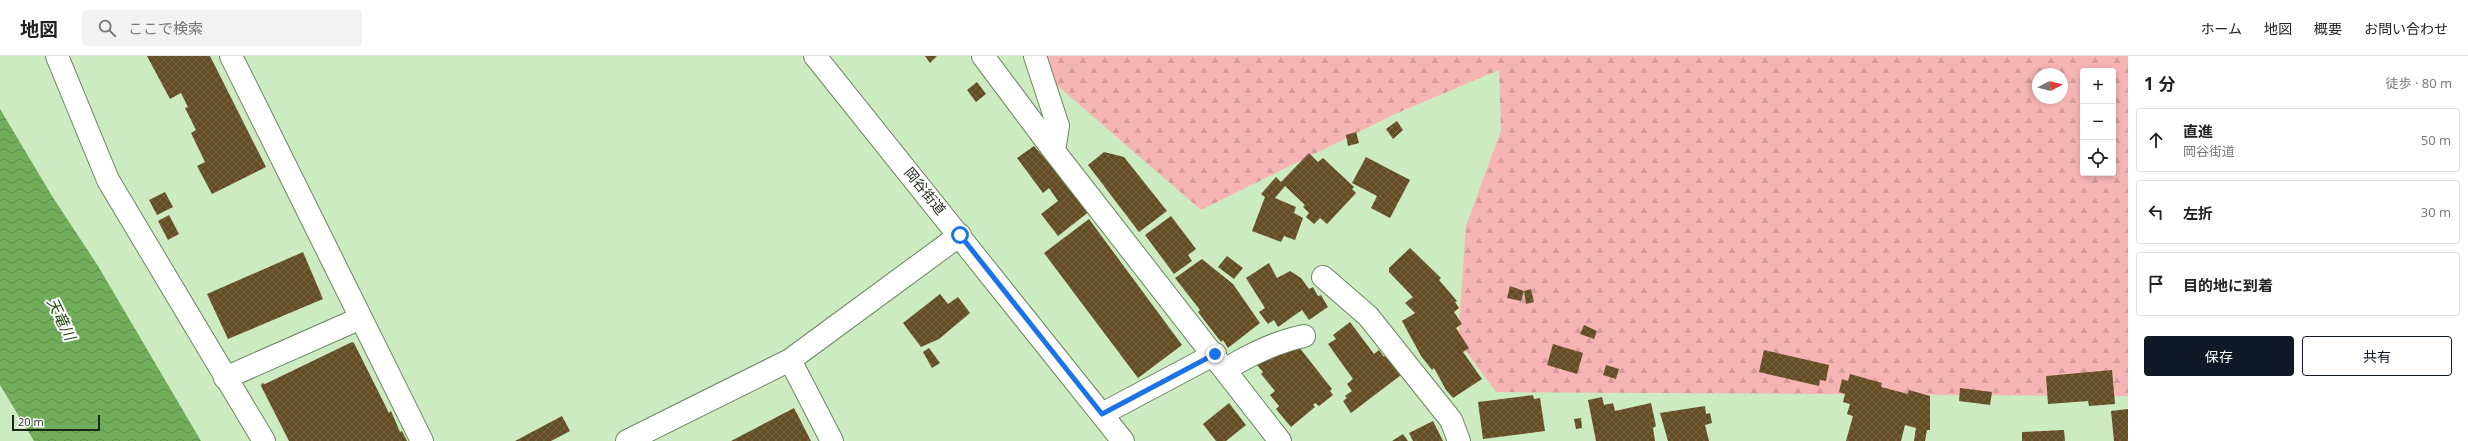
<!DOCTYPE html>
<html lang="ja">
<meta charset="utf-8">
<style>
body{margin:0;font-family:"Open Sans","Noto Sans JP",sans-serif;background:#f2f2f2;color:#222}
.controls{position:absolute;right:12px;top:12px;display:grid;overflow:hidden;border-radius:4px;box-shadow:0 2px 6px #0003}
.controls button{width:36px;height:36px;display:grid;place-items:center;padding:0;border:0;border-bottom:1px solid #e0e0e0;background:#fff;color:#222;font:20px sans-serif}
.compass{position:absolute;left:2032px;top:12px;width:36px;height:36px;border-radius:50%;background:#fff;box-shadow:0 2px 6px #0003;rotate:83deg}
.scale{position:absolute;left:12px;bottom:10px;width:88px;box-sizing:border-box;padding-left:4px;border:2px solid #1c2718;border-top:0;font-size:11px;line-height:14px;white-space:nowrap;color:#1c2718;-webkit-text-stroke:3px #fff;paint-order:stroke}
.stop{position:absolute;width:12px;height:12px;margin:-9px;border:3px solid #1a73e8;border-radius:50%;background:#fff}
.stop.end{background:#1a73e8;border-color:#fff;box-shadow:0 1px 4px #0008}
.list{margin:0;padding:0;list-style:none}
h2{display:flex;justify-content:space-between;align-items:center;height:52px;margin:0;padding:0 16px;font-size:17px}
h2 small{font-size:13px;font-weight:400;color:#767676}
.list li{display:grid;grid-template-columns:26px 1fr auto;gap:12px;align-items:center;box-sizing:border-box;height:64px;margin:0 8px 8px;padding:0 8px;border:1px solid #e0e0e0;border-radius:4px}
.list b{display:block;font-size:15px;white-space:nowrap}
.list p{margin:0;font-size:13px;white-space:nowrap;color:#767676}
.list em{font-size:13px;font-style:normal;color:#767676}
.actions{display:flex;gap:8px;padding:12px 16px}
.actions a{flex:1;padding:9px 0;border:1px solid #111827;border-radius:4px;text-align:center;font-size:14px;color:#111827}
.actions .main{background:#111827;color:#fff}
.icon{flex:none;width:22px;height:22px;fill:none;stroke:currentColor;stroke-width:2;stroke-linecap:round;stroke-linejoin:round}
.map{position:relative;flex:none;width:2128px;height:385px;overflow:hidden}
header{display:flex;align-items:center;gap:24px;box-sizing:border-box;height:56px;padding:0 20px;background:#fff;border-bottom:1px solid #e0e0e0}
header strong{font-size:19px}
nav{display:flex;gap:22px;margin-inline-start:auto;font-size:14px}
.search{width:280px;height:36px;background:#f2f2f2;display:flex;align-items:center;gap:10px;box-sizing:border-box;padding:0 14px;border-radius:4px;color:#767676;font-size:15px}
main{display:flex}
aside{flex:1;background:#fff}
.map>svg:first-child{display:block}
.forest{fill:url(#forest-firs);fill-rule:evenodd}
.water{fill:url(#water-waves)}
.building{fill:url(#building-cross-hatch)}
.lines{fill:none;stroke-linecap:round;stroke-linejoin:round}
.minor-casing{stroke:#6a8660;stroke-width:24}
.major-casing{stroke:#6a8660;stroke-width:24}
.minor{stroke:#fff;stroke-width:22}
.major{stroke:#fff;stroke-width:22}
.route{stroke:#1a73e8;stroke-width:5}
.labels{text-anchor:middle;stroke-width:4;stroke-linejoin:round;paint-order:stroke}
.street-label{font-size:14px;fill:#1c2718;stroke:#fff}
.water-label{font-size:15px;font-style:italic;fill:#1f460d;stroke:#fff}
</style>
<header>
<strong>地図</strong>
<div class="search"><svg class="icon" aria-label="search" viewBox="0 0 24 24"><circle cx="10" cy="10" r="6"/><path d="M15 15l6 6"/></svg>ここで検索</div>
<nav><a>ホーム</a><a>地図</a><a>概要</a><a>お問い合わせ</a></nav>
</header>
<main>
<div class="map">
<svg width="2128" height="385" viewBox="0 0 2128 385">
<defs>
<pattern id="forest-firs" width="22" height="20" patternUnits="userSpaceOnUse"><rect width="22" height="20" fill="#f7b4b5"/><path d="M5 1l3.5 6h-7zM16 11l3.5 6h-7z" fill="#d39b9b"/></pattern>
<pattern id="water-waves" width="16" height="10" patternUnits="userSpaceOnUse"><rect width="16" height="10" fill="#71ad5b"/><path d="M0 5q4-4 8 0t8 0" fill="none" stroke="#5c8d4a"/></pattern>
<pattern id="building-cross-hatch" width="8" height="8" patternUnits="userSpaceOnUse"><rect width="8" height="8" fill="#644c24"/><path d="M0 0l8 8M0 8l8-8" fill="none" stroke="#756342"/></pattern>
</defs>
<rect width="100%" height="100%" fill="#ccebc1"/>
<path class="forest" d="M1048,0h1080v340l-632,-4 -38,-52 8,-114 35,-96 -2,-60 -104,44 -194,96 -157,-136zM2083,15h30v102h-30zM2038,18h24v24h-24z"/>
<path class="water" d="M0,53l52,87 46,70 103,175h-167l-34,-56z"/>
<path class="building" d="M147,0h63l56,111 -54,27 -15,-28 8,-4 -14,-29 5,-3 -11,-22 3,-1 -7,-14 -11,6z
M925,0h12l-7,7z
M977,26l9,12 -10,8 -9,-12z
M1397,65l6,9 -10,9 -7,-10z
M1356,76l3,11 -11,3 -2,-11z
M1034,90l56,65 -32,25 -17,-22 17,-13 -9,-13 -6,5 -26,-35z
M1104,96l20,5 43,54 -28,21 -51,-67z
M1309,97l9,9 5,-4 31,29 -2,2 4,4 -29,31 -7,-6 -6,6 -8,-7 3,-4 -6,-6 2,-2 -20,-19 -10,12 21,9 -2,6 9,5 -8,22 -11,-4 -3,6 -29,-11 13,-34 -4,-3 15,-17 5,5z
M1366,101l44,23 -20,38 -19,-10 6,-12 -25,-13z
M165,136l8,15 -16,8 -8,-15z
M169,159l10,19 -11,6 -10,-19z
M1171,160l25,33 -8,6 4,6 -18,13 -29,-39z
M1089,163l93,126 -44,33 -94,-125z
M1410,192l31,30 -2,2 18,21 -2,1 4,6 -5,4 8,12 -6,4 13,20 -6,4 19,27 -29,19 -7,-8 -12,-22 -2,2 -11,-14 -19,-35 13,-8 -10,-10 8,-6 -24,-25v-4z
M303,196l20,47 -95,40 -21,-45z
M1227,200l16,12 -9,11 -16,-12z
M1202,203l31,25 27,39 -32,25 -5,-8 -2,2 -23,-30 2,-2 -25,-32z
M1269,207l8,15 13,-7 11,7 8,11 4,-2 5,9 3,-1 7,12 -19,13 -7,-10 -24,17 -4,-7 -6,4 -9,-12 6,-4 -19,-30z
M1510,230l14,5 7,-2 3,13 -8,2 -2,-13 -3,10 -14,-3z
M940,238l8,10 10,-7 12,16 -31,26 -18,8 -18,-24z
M1350,266l24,32 5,-4 5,7 2,-2 15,20 -50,38 -8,-12 4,-3 -2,-2 7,-5 -5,-7 6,-5 -25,-35 8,-5 -3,-4z
M1584,269l13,6 -3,8 -14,-5z
M352,286l2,1 35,70 2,-2 9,21 2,-1 5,10h-118l-28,-55 1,-3 3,1z
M1295,286l37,47 -2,2 3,4 -14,11 -4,-3 -2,2 2,2 -24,20 -15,-18 3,-3 -9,-11 5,-4 -14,-17 2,-2 -7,-8z
M1553,288l30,9 -6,21 -30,-9z
M929,292l11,15 -8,5 -9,-16z
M1764,294l65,15 -3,16 -6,-1 -1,6 -60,-14z
M1606,309l13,4 -3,10 -13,-4z
M2112,314l3,34 -26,2 -1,-5 -40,3 -2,-28z
M1850,318l32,9 -1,4 27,7 1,-4 21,6v34h-3l-2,11h-11l2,-13 -11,-3 -4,16h-55l7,-25 -6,-2 3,-10 -7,-2 2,-8 -6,-2 3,-13 6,2z
M1960,332l32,4 -2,13 -31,-4z
M1533,339l1,4 6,-1 5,33 -62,8 -5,-37z
M1602,341l2,8 9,-2 2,8 36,-8 5,23 -3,2 2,13h-59l-8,-41z
M1229,347l17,22 -20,16h-10l-13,-17z
M1705,350l1,8 4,-1 2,10 -7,2 4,16h-41l-8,-28z
M794,352l17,33h-80z
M2128,353v32h-14l-3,-30z
M562,360l8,15 -19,10h-36z
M1581,362l1,10 -6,1 -2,-10z
M1433,365l10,20h-30l-4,-8z
M2064,374l1,11h-43v-9z
M1403,378l5,7h-16z"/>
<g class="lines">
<defs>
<path id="minor" d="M57,0l51,124 156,261
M231,0l191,385
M983,0l71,95 226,290
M1035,0l23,70 -4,25
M1323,221l45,39 83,104 8,21
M790,304l42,81
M1226,313c25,-15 49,-27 78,-33
M225,322l136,-60
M1102,358l113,-60
M627,385l163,-81 170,-125"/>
<path id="major" d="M815,0l308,385"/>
</defs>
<use href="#minor" class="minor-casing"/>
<use href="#major" class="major-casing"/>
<use href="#minor" class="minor"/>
<use href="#major" class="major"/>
</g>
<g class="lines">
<path class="route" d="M960,179l142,179 113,-60"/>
</g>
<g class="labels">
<g class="street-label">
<text transform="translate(925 135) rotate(51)" y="5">岡谷街道</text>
</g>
<g class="water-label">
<text transform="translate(61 263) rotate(64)" y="5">天竜川</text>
</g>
</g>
</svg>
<div class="controls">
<button>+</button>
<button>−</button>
<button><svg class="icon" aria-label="locate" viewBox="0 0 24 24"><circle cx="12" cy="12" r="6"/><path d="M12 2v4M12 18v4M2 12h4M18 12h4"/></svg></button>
</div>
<svg class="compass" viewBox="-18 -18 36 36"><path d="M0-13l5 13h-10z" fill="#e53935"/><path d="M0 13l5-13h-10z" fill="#767676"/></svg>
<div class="scale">20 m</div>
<div class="stop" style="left:960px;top:179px"></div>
<div class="stop end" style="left:1215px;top:298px"></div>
</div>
<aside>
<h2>1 分<small>徒歩 · 80 m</small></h2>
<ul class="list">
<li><svg class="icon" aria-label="ahead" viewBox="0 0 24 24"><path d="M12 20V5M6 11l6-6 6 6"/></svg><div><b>直進</b><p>岡谷街道</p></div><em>50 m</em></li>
<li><svg class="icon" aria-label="left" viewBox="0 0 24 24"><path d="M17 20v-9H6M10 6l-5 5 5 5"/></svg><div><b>左折</b></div><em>30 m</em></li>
<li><svg class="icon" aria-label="arrive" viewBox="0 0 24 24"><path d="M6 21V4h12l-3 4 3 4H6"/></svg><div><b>目的地に到着</b></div></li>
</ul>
<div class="actions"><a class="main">保存</a><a>共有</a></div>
</aside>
</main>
